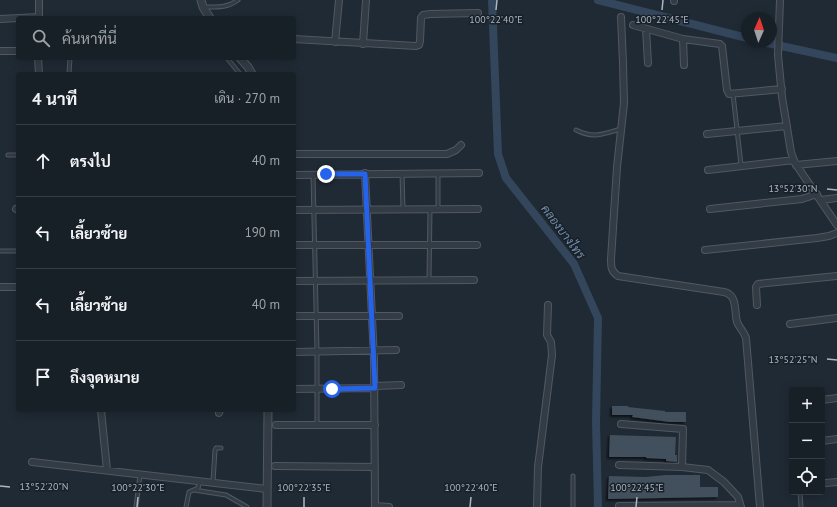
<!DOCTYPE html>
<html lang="th">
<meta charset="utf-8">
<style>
body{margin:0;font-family:"PT Sans",Sarabun,sans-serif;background:#21282f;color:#f1f3f6}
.controls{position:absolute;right:12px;bottom:12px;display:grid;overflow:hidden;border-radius:4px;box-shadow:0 2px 10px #0003}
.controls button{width:36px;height:36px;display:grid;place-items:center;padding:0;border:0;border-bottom:1px solid #363e44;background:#182027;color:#f1f3f6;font:20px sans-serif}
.compass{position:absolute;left:741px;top:12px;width:36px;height:36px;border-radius:50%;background:#182027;box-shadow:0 2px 10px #0003;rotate:3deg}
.stop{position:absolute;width:12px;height:12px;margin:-9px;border:3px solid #2563eb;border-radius:50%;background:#fff}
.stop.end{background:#2563eb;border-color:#fff;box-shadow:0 1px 4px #0008}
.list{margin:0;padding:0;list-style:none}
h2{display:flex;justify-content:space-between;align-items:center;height:52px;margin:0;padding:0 16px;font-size:17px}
h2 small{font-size:13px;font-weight:400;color:#9fa3a7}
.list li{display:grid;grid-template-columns:26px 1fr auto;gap:12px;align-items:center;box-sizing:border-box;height:72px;padding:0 16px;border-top:1px solid #363e44}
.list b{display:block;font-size:15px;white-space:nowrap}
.list em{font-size:13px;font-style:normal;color:#9fa3a7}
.icon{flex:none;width:22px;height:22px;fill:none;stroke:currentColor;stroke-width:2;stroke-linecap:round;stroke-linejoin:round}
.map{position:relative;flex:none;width:837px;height:507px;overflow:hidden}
.search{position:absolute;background:#182027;box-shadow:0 2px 10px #0003;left:16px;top:16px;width:280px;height:44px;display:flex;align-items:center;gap:10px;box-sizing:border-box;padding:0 14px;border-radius:4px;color:#9fa3a7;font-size:15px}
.panel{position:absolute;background:#182027;box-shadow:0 2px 10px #0003;left:16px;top:72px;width:280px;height:340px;border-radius:4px}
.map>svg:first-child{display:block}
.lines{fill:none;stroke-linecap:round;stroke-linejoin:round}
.canal{stroke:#33465c;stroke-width:8}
.building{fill:#434f5c;filter:url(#shadow)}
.service-casing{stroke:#505963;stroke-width:5}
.minor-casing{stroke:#505963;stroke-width:8}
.tertiary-casing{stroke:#505963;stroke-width:9}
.service{stroke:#333b45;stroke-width:3}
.minor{stroke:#333b45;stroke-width:6}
.tertiary{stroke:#333b45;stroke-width:7}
.route{stroke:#2563eb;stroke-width:5}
.ticks{fill:none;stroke:#adb6c2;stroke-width:1.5}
.labels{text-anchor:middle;stroke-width:3;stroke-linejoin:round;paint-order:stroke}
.water-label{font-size:12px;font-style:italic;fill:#758eaa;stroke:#182029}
.ticks-label{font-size:10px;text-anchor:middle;fill:#adb6c2;stroke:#182029;stroke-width:3;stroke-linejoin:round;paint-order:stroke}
</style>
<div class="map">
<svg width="837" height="507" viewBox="0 0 837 507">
<defs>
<filter id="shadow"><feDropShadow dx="-2" dy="2" stdDeviation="1" flood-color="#0009"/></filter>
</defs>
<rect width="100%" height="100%" fill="#202a34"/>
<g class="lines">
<path class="canal" d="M492,0l6,154 8,24 68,86 24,54 -2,104 2,85
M598,0l149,38
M763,42l74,16"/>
</g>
<path class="building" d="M612,406h16v1l37,4v1h21v10h-16l-38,-5 1,-2h-21z
M610,435l66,2 -1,18h2v7l-11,-1v-2l-20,-1v-1h-37z
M666,475h34v12h18v10l-110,2 1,-23 37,1z"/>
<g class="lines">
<defs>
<path id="service" d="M205,7c13,0 22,1 33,-7
M227,58l13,16
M69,74l1,-16
M733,94l8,71
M576,130c18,9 26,4 45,-1
M8,155h10
M402,173l1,36
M438,173v36
M313,175l4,176v75
M0,251h18
M429,279l1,-70
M213,482l2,-32 1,-2h5
M194,490l32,5 21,12
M800,492l1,15
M136,507l4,-32
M186,507l3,-15 9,-4 2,-7
M573,507v-31"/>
<path id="minor" d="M674,0v1
M780,0l-2,55 4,42 9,55 4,11 42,62
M621,17l2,46 1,40 -7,64 -6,92c0,8 0,12 7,17l106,16c14,3 10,19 13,30 2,5 7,10 9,16l14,169
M39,18v-18
M0,19l39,-2
M633,25l50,14 37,5 2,2 5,44 2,4 53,-5
M646,29l2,34
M294,39l122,7 3,-1 1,-4 1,-23 2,-3 8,-1 47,-1
M683,39l1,26
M335,42l4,-42
M363,44l3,-44
M0,51h18
M38,58l1,16
M707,134l80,-8
M294,154h153l9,-4 5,-5
M796,165l41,-4
M708,170l86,-10
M365,173l9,186 1,148
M294,175l185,-2
M821,200l16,-2
M16,209l2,1
M710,209l92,-10 15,-5
M294,210l184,-1
M294,245h183
M705,250l112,-12 12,-2 8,-3
M294,281l180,-1
M0,287h18
M757,305l-1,-18 2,-3 79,-8
M294,316h105
M790,324l47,-6
M294,352l102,-2
M375,386l26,-1
M294,389l81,-1
M822,400l15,-2
M101,410l6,60
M219,413l1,-3
M621,424l62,5 -1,38
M276,425h99
M822,441l15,-2
M32,462l235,27
M619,465l63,2 26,3 16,12 14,15 3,10
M275,466l100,1
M826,483l11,-1
M375,506l14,1
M619,506l121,-1
M537,507l1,-40 14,-112 -1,-13 -4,-7 1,-30"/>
<path id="tertiary" d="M201,0l2,7 7,11
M240,58l8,9 4,7
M267,507l1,-97"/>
</defs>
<use href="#service" class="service-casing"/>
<use href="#minor" class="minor-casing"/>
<use href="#tertiary" class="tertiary-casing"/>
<use href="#service" class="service"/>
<use href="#minor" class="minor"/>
<use href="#tertiary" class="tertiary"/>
</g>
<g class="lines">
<path class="route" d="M326,174h39c3,71 7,143 10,214l-43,1"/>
</g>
<path class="ticks" d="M496,10l1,-10M662,10l1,-10M827,189l10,1M827,359l10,1M0,486l10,1M137,507l1,-10M304,507v-10M470,507l1,-10M636,507l1,-10"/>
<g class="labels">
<g class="water-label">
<text transform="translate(563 232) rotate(53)" y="4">คลองบางไทร</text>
</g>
</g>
<g class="ticks-label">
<text x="496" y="23">100°22'40"E</text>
<text x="662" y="23">100°22'45"E</text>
<text x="793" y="192">13°52'30"N</text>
<text x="793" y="363">13°52'25"N</text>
<text x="44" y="490">13°52'20"N</text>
<text x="138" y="491">100°22'30"E</text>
<text x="304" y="491">100°22'35"E</text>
<text x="471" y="491">100°22'40"E</text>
<text x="637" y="491">100°22'45"E</text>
</g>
</svg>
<div class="controls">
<button>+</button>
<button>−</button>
<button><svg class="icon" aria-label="locate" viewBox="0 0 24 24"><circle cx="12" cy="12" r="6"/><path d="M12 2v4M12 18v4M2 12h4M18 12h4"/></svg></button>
</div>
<svg class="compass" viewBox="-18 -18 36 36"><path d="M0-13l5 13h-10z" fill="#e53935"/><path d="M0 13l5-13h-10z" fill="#9fa3a7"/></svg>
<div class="stop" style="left:332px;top:389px"></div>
<div class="stop end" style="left:326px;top:174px"></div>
<div class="search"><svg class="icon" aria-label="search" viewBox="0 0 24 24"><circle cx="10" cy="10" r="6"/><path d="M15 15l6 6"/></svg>ค้นหาที่นี่</div>
<section class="panel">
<h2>4 นาที<small>เดิน · 270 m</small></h2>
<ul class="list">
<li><svg class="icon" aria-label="ahead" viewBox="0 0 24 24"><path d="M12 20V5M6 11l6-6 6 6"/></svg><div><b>ตรงไป</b></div><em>40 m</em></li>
<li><svg class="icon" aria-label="left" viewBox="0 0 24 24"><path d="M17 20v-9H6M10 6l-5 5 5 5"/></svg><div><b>เลี้ยวซ้าย</b></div><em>190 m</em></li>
<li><svg class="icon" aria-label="left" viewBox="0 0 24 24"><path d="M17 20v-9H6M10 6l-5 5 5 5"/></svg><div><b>เลี้ยวซ้าย</b></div><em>40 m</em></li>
<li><svg class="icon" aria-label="arrive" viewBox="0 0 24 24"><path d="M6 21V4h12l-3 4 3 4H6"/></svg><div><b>ถึงจุดหมาย</b></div></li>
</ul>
</section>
</div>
